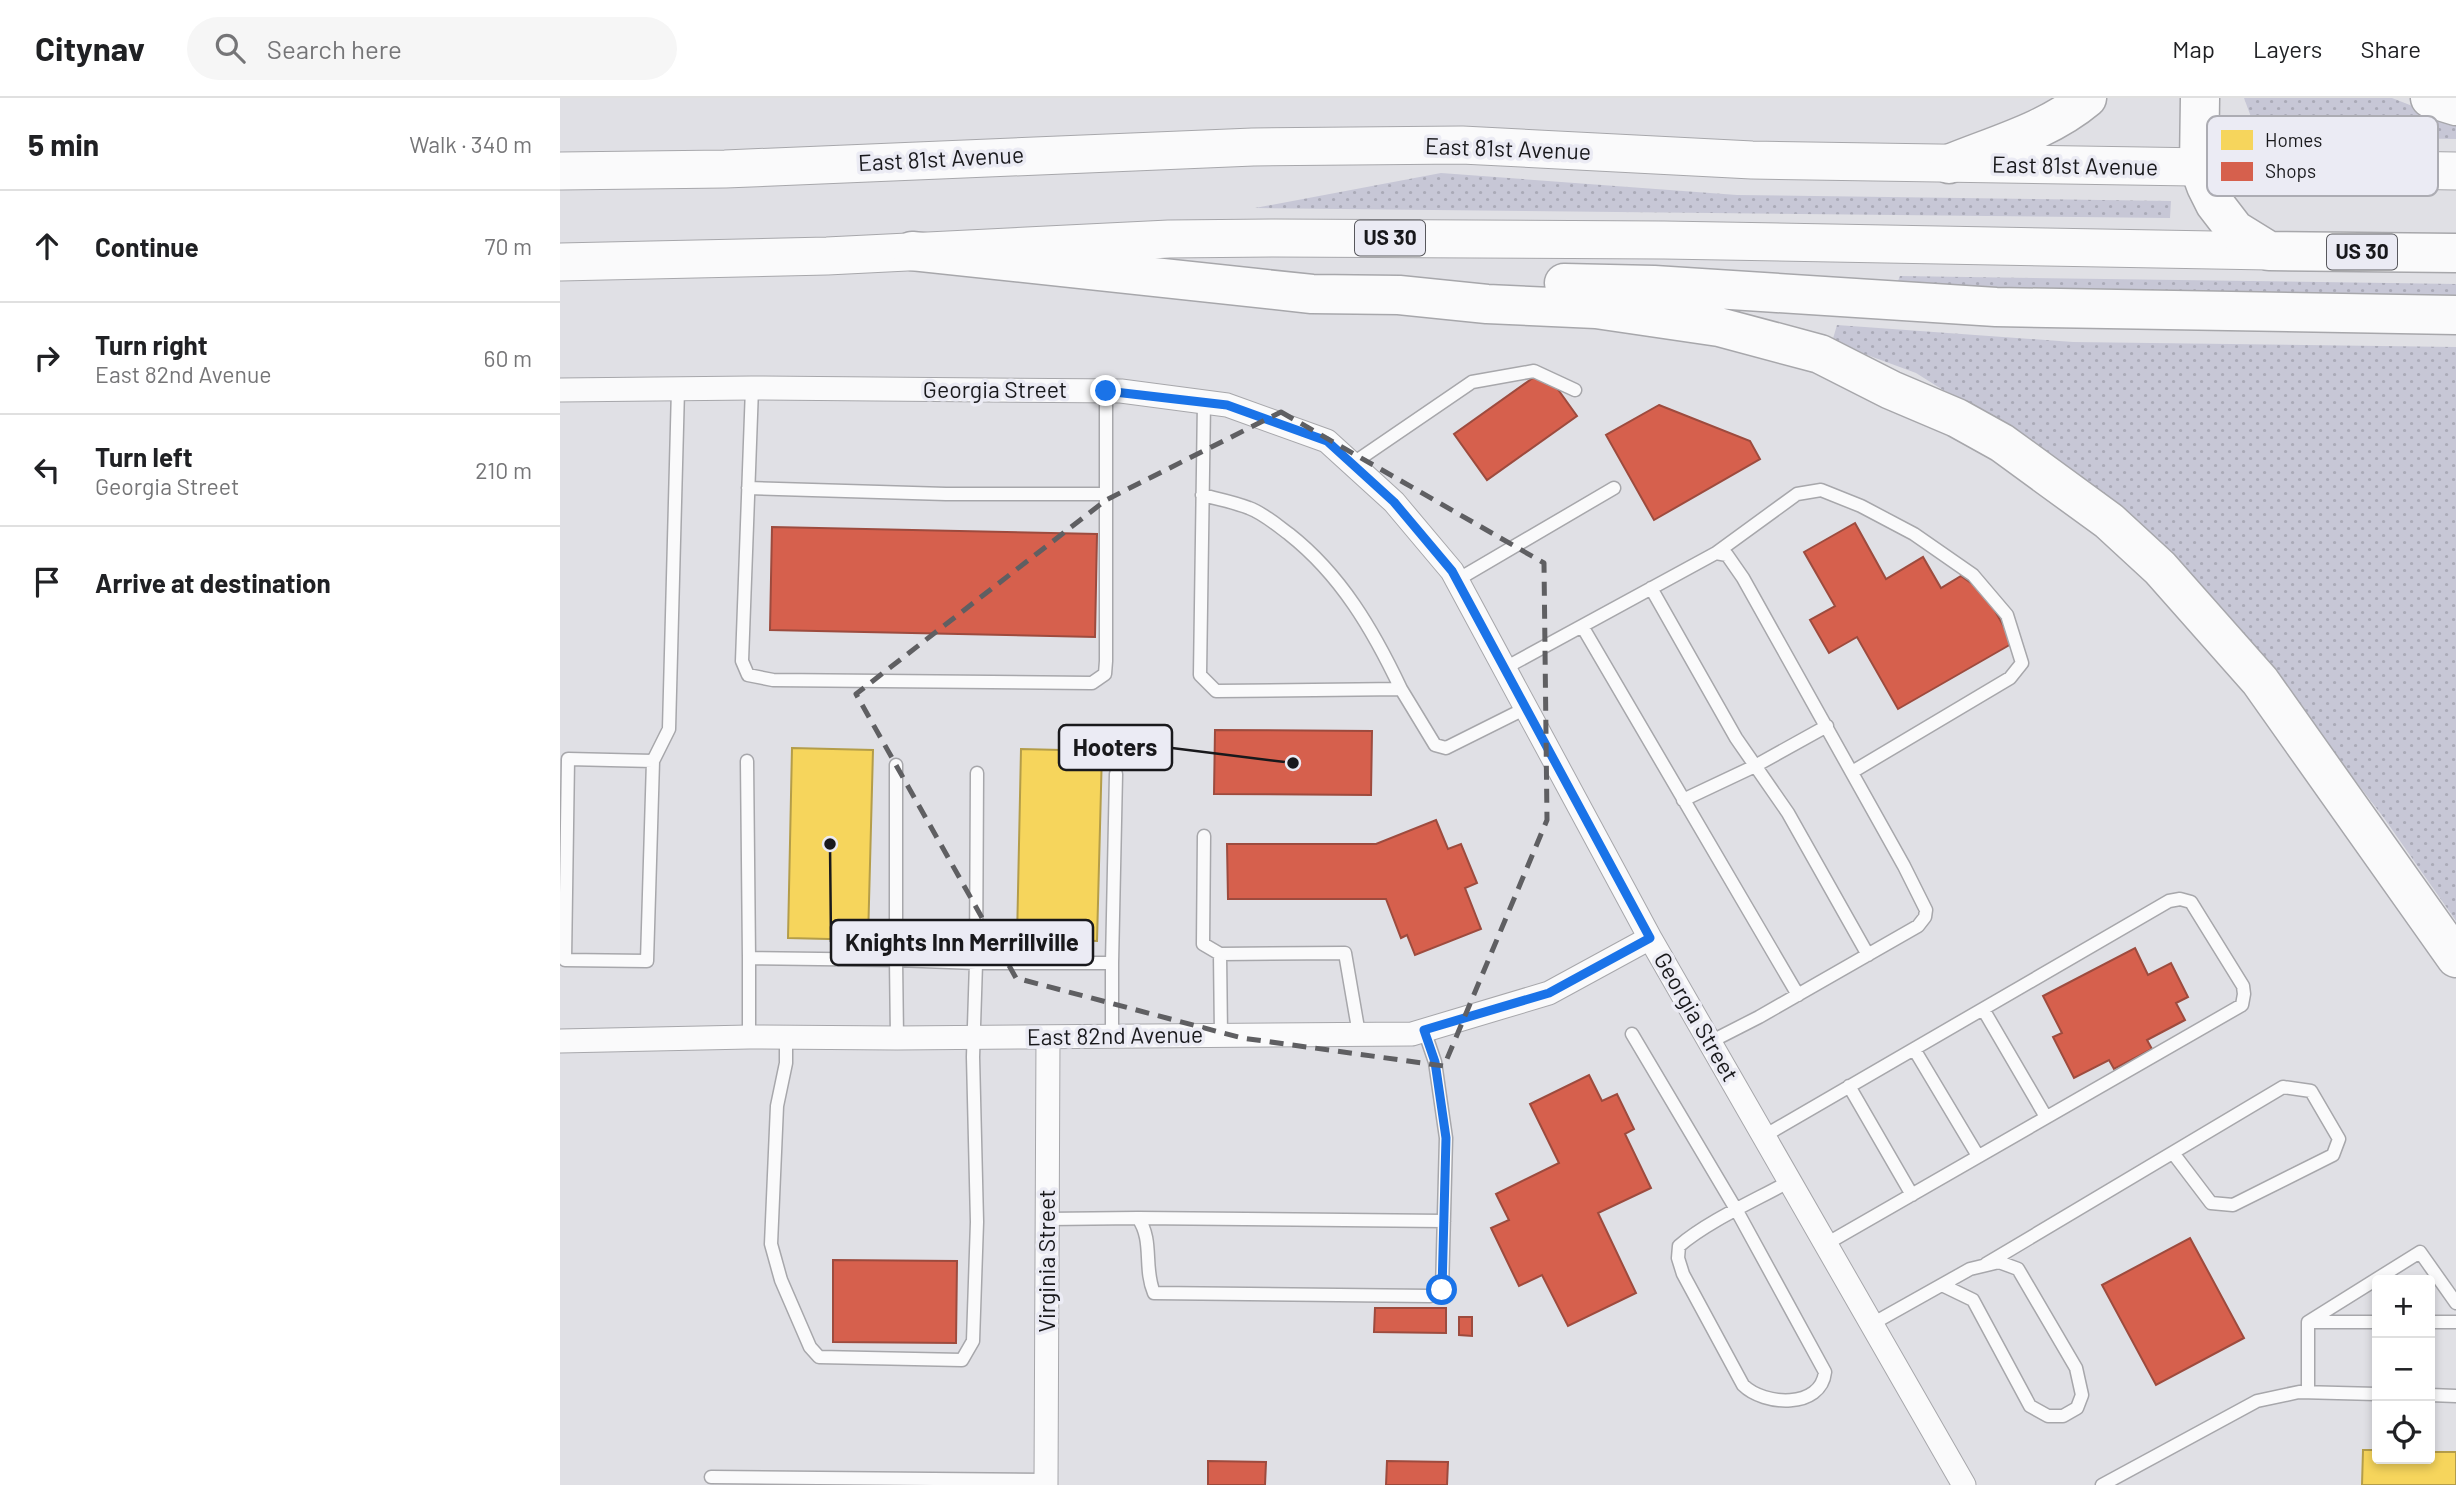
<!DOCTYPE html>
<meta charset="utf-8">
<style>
body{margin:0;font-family:Barlow,sans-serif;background:#f6f6f6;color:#202124}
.controls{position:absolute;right:21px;bottom:21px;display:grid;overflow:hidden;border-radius:7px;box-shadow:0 4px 10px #0003}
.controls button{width:63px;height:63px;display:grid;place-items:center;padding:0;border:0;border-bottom:2px solid #e0e0e0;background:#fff;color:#202124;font:35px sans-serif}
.stop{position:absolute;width:21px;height:21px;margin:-16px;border:5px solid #1a73e8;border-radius:50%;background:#fff}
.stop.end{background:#1a73e8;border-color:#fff;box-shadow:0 2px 7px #0008}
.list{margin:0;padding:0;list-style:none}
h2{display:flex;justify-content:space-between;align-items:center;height:91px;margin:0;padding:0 28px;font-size:30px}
h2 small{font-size:23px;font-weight:400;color:#757577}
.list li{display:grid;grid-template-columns:46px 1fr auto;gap:21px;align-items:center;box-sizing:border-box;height:112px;padding:0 28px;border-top:2px solid #e0e0e0}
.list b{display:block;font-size:26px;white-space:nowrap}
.list p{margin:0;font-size:23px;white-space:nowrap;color:#757577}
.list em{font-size:23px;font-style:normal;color:#757577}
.icon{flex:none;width:38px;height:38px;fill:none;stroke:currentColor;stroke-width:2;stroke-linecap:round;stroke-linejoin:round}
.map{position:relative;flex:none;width:1896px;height:1387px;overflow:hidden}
header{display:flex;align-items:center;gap:42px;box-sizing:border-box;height:98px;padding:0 35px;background:#fff;border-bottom:2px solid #e0e0e0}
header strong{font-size:33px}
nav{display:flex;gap:38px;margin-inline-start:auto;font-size:24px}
.search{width:490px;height:63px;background:#f6f6f6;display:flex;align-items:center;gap:18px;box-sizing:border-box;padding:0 24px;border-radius:38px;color:#757577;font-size:26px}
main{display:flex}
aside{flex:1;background:#fff}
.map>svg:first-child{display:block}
.grass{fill:url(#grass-dots)}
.homes{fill:#f6d55c;stroke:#b49d49;stroke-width:2}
.shops{fill:#d6604d;stroke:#9d4b3e;stroke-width:2}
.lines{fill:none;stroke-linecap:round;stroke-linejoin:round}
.lane-casing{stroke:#a7a7ab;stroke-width:15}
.street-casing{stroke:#a7a7ab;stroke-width:25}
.primary-casing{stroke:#a7a7ab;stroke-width:39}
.highway-casing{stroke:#a7a7ab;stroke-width:41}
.lane{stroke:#fafafb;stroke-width:12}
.street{stroke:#fafafb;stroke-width:23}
.primary{stroke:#fafafb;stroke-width:37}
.highway{stroke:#fafafb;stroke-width:38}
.route{stroke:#1a73e8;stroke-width:9}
.marked{fill:none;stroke:#5f5f62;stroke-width:5;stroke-dasharray:14 9;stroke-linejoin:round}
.labels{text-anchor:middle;stroke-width:7;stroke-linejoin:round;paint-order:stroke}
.shield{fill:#ebebf4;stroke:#58585d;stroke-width:2}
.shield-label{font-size:21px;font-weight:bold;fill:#19191c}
.street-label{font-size:23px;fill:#19191c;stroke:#ebebf4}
.key{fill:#ebebf4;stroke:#acacb3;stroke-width:2}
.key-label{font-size:19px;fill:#19191c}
.leader{fill:none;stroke:#19191c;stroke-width:2.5}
.callout-dot{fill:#19191c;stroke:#ebebf4;stroke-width:2.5}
.callout{fill:#ebebf4;stroke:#19191c;stroke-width:2.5}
.callout-label{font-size:24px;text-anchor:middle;font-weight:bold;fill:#19191c}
</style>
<header>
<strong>Citynav</strong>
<div class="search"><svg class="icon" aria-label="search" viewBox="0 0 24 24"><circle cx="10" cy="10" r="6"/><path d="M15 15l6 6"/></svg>Search here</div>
<nav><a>Map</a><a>Layers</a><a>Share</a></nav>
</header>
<main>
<aside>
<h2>5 min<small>Walk · 340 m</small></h2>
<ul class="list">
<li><svg class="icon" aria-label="ahead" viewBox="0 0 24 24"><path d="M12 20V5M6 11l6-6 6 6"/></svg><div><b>Continue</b></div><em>70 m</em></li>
<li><svg class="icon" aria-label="right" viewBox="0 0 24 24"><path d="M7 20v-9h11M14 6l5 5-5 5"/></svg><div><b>Turn right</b><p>East 82nd Avenue</p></div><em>60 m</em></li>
<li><svg class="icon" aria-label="left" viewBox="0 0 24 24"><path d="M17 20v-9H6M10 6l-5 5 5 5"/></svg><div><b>Turn left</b><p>Georgia Street</p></div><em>210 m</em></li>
<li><svg class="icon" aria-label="arrive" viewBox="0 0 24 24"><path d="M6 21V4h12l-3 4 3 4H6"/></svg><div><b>Arrive at destination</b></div></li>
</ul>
</aside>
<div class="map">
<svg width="1896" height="1387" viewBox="0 0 1896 1387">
<defs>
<pattern id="grass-dots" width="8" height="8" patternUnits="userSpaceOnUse" patternTransform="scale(1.75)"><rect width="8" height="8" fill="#c7c7d6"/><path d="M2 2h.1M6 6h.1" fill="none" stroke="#aaaab7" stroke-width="1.8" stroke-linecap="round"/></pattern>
</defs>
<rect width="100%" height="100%" fill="#e0e0e5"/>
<path class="grass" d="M1684,0h148l51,20 13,2v19l-184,-3 -21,-19z
M881,75l296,22 434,6 -1,17 -915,-10z
M1340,178l556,8v13l-403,-6 -155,-10z
M1277,227l236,17 383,5v574l-72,-103 -134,-174 -112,-124 -104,-73 -118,-74 -84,-31z"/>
<path class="homes" d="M232,650l81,2 -5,190 -80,-2z
M461,651l81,2 -5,190 -80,-2z
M1803,1352h14v9h53v-7h26v33h-94z"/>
<path class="shops" d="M984,272l33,46 -90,64 -33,-46z
M1099,307l91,36 10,18 -106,61 -48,-85z
M1295,425l31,56 37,-22 18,31 20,-12 24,17 28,50 -115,66 -41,-72 -28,16 -19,-33 25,-14 -31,-54z
M212,429l325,7 -2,103 -325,-7z
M655,632l157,1 -1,64 -157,-1z
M876,722l12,29 13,-5 16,39 -12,5 16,41 -66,26 -8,-20 -6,3 -15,-39h-158l-1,-55h149z
M1575,850l13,27 23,-12 17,34 -12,6 9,17 -38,20 5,9 -38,20 -5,-9 -35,18 -21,-41 9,-4 -19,-37z
M1029,977l13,26 15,-7 17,35 -9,5 26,54 -53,25 38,80 -68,33 -26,-51 -23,11 -28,-58 18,-8 -13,-26 63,-31 -29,-59z
M1630,1140l54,100 -88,47 -54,-100z
M273,1162l124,1 -1,82 -123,-1z
M815,1210h71v25l-72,-1z
M899,1219h13v19l-13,-1z
M648,1363l58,1 -1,23h-57z
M827,1363l61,1 -1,23h-61z"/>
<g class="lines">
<defs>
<path id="lane" d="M192,290l-10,273 6,14 25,5 319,3 13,-9 1,-13v-270
M644,304l-4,273 16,16 185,-2 34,56 11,3 80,-40
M792,366l120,-82 62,-11 41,19
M188,390l198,6h160
M642,397c16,4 32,7 47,13 14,5 28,17 40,26 52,41 84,96 112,155
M1156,455l81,-59 24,-4 40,16 53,28 59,41 34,40 15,48 -12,15 -158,94
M897,482l157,-92
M1091,490l85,150 52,75 80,142
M1022,528l216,369
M945,570l211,-115 11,2 16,23 161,288 22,44 -1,7 -7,9 -159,91 -49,25
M8,661l85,2 -6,200 -82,-1z
M93,663l16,-32 9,-340
M187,663l2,197
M336,667v195l80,3 1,-190
M1123,702l72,-34 72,-40
M644,738l-1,108 17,10 125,-1 14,81
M660,856l1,81
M552,865l4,-189
M1423,911l63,108
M1072,936l105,177 88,161c-4,37 -61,34 -82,13l-60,-111 -5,-16 1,-12c29,-25 77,-46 111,-65
M189,939v-79l147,2 1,78
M226,939v26l-9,43 -6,138 10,36 29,67 9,10 143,3 11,-19 4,-119 -4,-165 3,-94h136v72
M1354,951l64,107
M1289,988l63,109
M1204,1038l405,-235 11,-2 11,3 52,84 1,8 -2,11 -416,239
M578,1120l306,3
M487,1121l91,-1c16,23 5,49 16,75l276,3 12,-6 4,-152 -11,-76 -11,-32
M1426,1166l297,-177 28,4 28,48 -6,16 -100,50 -22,-2 -38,-50
M1748,1224h69
M1870,1224h26
M1312,1226l98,-55 29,-7 19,7 58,99 6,27 -5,13 -14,8h-15l-18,-10 -57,-106 -31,-15
M1748,1294v-70l112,-70 36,51
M1870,1297l26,1
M151,1379l335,3
M1542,1387l155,-84 42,-9 78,2"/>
<path id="street" d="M0,292l192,-2 369,3 106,14 100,36 67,61 58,69 198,367 314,547
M0,943l189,-4 148,1 515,-4 137,-41 101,-55
M486,1387l2,-448"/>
<path id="primary" d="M0,73l165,-2 528,-22 209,-2 290,15 704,11
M0,164l267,-6 342,-17 104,-1 391,2 605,11"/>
<path id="highway" d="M1640,0l-1,69 7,19 9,18 20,26 34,21 187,2
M1870,0l26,8
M1389,66c46,-19 99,-33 138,-66
M352,153l400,43 87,1 88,9 109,5 123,18 101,27 71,36 66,28 45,25 107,78 51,47 100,113 196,277
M1004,185l90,2 342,22 460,8"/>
</defs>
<use href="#lane" class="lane-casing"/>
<use href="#street" class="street-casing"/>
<use href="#primary" class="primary-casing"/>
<use href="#highway" class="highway-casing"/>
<use href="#lane" class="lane"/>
<use href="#street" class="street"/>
<use href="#primary" class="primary"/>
<use href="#highway" class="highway"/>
</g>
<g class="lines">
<path class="route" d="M546,293l121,14 100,36 67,61 58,69 198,367 -101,55 -125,37 11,32 11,76 -4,152"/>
</g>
<path class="marked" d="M721,314l263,151 3,257 -103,246 -202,-28 -226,-60 -160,-284 250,-194z"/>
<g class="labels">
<g class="shield">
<rect x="795" y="122.5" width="70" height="35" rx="5"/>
<rect x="1767" y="136.5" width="70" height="35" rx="5"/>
</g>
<g class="shield-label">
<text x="830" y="147">US 30</text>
<text x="1802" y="161">US 30</text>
</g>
<g class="street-label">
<text transform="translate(948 51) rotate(2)" y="8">East 81st Avenue</text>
<text transform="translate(381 61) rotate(-3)" y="8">East 81st Avenue</text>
<text transform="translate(1515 68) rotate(1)" y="8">East 81st Avenue</text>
<text x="435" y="300">Georgia Street</text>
<text transform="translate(1136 919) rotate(60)" y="8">Georgia Street</text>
<text transform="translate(555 938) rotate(-1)" y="8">East 82nd Avenue</text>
<text transform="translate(487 1163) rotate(-90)" y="8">Virginia Street</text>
</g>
</g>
<rect x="1647" y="18" width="231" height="80" rx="10" class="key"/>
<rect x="1661" y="32" width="32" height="20" fill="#f6d55c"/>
<rect x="1661" y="64" width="32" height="19" fill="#d6604d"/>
<g class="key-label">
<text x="1705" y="49">Homes</text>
<text x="1705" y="80">Shops</text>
</g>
<path class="leader" d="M733 665L612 650M270 746L271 844"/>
<g class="callout-dot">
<circle cx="733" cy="665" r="7"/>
<circle cx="270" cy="746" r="7"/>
</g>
<g class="callout">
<rect x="499" y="627" width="113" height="45" rx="7"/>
<rect x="271" y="822" width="262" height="45" rx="7"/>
</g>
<g class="callout-label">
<text x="555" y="658">Hooters</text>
<text x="402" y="853">Knights Inn Merrillville</text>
</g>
</svg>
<div class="controls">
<button>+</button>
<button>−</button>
<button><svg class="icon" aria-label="locate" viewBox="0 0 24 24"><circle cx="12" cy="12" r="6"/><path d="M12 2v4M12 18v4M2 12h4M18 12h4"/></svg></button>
</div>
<div class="stop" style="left:882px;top:1192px"></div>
<div class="stop end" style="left:546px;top:293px"></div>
</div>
</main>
